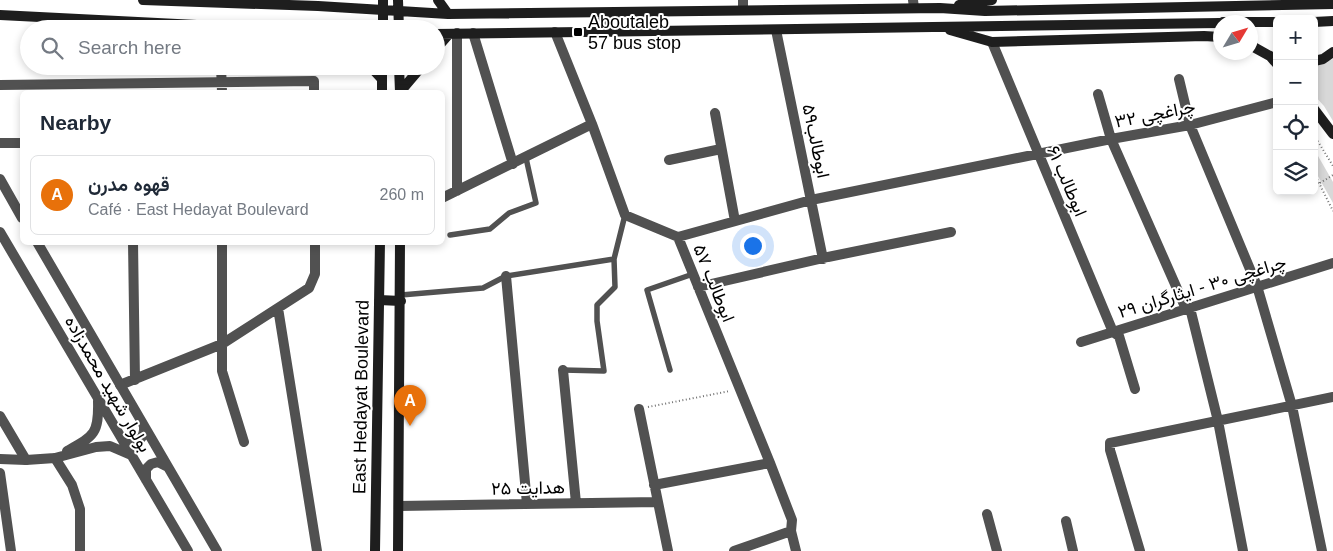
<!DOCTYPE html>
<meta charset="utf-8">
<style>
body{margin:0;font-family:Arial,Vazirmatn,sans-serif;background:#f2f2f3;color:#1f2937}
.controls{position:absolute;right:15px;top:15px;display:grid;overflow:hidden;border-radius:8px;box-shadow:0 2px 8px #0003}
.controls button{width:45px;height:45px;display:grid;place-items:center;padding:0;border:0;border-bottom:1px solid #e0e1e3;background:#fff;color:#1f2937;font:25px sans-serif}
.compass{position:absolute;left:1213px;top:15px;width:45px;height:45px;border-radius:50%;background:#fff;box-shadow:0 2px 8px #0003;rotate:52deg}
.you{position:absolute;left:752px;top:245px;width:18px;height:18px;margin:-12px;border:4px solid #fff;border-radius:50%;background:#1a73e8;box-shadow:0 0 0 8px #1a73e833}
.badge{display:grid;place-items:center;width:32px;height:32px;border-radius:50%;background:#000;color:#fff;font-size:16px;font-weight:700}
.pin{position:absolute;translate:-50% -41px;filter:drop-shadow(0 1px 2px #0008)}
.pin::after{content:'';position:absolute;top:26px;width:18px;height:15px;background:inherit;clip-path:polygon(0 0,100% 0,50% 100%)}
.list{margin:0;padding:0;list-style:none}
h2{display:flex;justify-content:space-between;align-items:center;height:65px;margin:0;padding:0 20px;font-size:21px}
h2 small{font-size:16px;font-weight:400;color:#747a83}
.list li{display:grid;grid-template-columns:32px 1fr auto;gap:15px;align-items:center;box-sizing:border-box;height:80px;margin:0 10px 10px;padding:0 10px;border:1px solid #e0e1e3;border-radius:8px}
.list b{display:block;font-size:19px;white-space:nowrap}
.list p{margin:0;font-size:16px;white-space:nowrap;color:#747a83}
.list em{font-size:16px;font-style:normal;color:#747a83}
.icon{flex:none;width:28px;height:28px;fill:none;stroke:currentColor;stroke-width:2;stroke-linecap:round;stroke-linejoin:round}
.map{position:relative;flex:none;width:1333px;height:551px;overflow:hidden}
.search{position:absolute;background:#fff;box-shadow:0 2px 8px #0003;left:20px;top:20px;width:425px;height:55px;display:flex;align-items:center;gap:12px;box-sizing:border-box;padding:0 18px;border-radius:28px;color:#747a83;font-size:19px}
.panel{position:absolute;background:#fff;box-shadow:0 2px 8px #0003;left:20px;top:90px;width:425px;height:155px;border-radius:8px}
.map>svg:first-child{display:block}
.green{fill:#d8d8d8}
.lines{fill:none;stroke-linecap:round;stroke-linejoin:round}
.path{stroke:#737373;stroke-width:2;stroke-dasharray:1 2.5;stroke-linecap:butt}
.service{stroke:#515151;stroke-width:5.5}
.minor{stroke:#515151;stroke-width:10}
.tertiary{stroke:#515151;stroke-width:10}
.secondary{stroke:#1e1e1e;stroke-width:10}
.poi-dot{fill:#000;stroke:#fff;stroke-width:2}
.labels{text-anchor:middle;stroke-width:4;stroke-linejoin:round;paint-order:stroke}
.poi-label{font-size:18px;fill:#000;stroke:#fff;text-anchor:start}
.street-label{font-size:18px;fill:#000;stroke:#fff}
</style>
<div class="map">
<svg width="1333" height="551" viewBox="0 0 1333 551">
<rect width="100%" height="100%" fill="#fff"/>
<path class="green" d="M1333,59v62l-9,-15 -10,-11v-29z
M1314,149l19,33v21l-19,-34z"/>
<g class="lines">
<path class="path" d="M321,74l2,-8
M1314,135l19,31
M1314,173l19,38
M1320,183l13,-8
M648,407l82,-16"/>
<path class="service" d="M450,235l40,-6 19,-16 27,-10 -10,-45
M401,295l82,-7 23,-12 108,-17 11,-44
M563,370l41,1 -7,-50v-16l18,-18 -1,-28
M670,370l-23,-80 46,-16"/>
<path class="minor" d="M743,0v10
M913,0l1,8
M776,30l47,229
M555,32l37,92 33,91 53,22 92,226 22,57 -1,11 5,20
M473,33l40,131
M992,42l121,290 6,4 16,53
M221,66l1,26
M1179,79l11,46 67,161 35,120 30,145
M0,85l314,-4v11
M1098,94l13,45 75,170
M715,113l20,108
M0,143h22
M669,160l52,-11
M457,191v-158
M442,198l150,-74
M678,237l133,-37 300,-61 79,-14 87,-23
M133,242l2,138
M222,242v129l22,71
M506,276l21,228
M698,287l130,-30 123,-25
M278,308l39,243
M1190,308l28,113 25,130
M1081,342l252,-79
M563,370l13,133
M120,385l102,-41 87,-56 6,-14v-32
M639,409l29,142
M0,416l26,44
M55,458l17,27 8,24v42
M0,473l11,78
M654,485l116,-22
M399,506l259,-4
M987,514l10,37
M1066,521l7,30
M734,551l57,-20
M1140,551l-30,-101v-7l223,-46"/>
<path class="tertiary" d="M0,179l22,39
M0,232l188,319
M37,242l180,309
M122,439c11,8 23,1 22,-12
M67,451c27,-15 32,-17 31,-50
M0,459l26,1 29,-2 41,-11 14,-1 21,9
M146,480v-11l5,-5 7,-2 10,5"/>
<path class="secondary" d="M143,0l175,6 130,8 492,-6 45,3 348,-7
M398,0l1,29
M438,0l10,14
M959,5l33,-5
M0,15l275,14
M1223,22h54
M1314,22l19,-1
M383,29v-29
M950,30l42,12 212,-6 16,1
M611,32l-7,-4 -3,-5c3,-6 6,-7 14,-7
M436,34l784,-11
M1250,45l20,11 7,8
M436,49l13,-15
M1314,61l9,-2 10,-7
M370,66l12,13
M399,66l1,26
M382,92v-26
M400,92l22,-26
M1314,109l19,25
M379,300l22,1
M375,551l5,-309
M398,551l2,-309"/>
</g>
<rect class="poi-dot" x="573" y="27" width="10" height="10" rx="2.5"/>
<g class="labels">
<g class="poi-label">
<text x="588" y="28">Aboutaleb<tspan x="588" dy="21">57 bus stop</tspan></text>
</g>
<g class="street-label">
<text transform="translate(1155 114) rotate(-11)" y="6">چراغچی ۳۲</text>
<text transform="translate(816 141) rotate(78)" y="6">ابوطالب۵۹</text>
<text transform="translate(1067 181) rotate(67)" y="6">ابوطالب ۶۱</text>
<text transform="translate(714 283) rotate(68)" y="6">ابوطالب ۵۷</text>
<text transform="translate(1202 287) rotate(-17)" y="6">چراغچی ۳۰ - ایثارگران ۲۹</text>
<text transform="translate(108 384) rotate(60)" y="6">بولوار شهید محمدزاده</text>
<text transform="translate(361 397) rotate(-89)" y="6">East Hedayat Boulevard</text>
<text transform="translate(528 488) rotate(-1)" y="6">هدایت ۲۵</text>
</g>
</g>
</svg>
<div class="controls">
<button>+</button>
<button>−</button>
<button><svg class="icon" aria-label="locate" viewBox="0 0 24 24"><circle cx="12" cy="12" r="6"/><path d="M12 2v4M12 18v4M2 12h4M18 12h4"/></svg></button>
<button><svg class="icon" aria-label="layers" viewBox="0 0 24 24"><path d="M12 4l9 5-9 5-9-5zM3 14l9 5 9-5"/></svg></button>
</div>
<svg class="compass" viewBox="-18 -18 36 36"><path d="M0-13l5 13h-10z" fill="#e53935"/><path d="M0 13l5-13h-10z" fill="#747a83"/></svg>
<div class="you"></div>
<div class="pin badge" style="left:410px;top:426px;background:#e8710a">A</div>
<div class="search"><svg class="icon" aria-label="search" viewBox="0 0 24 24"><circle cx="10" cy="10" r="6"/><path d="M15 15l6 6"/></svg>Search here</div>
<section class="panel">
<h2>Nearby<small></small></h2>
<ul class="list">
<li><span class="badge" style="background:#e8710a">A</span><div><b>قهوه مدرن</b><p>Café · East Hedayat Boulevard</p></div><em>260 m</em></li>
</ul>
</section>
</div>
